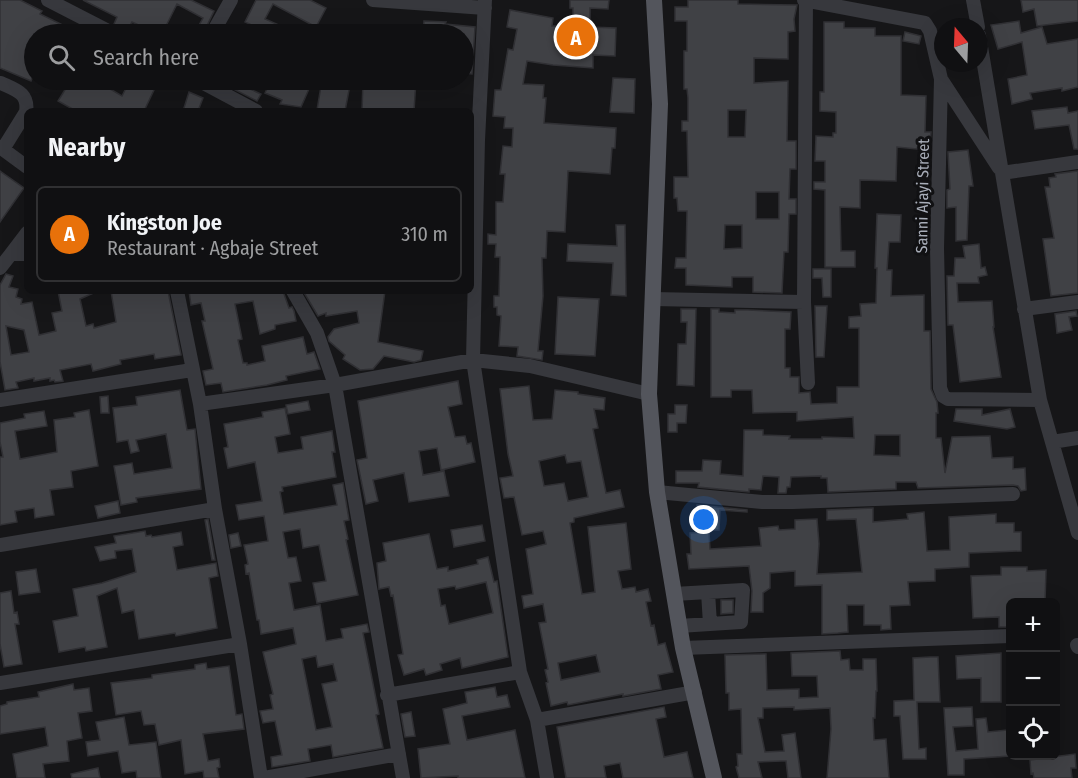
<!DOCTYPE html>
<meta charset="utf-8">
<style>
body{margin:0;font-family:"Fira Sans Condensed",sans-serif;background:#1e1e20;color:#f1f3f6}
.controls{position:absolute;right:18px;bottom:18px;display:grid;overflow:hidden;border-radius:9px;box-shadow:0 6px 24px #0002}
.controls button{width:54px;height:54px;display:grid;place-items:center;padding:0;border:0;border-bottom:2px solid #303032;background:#101012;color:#f1f3f6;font:30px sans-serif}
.compass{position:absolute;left:934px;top:18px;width:54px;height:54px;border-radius:50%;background:#101012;box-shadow:0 6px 24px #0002;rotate:341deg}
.you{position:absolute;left:704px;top:520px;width:21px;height:21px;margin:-15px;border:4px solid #fff;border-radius:50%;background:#1a73e8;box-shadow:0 0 0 9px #1a73e833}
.badge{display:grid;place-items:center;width:39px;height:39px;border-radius:50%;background:#f2b134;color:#fff;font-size:20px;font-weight:700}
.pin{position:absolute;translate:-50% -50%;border:3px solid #fff;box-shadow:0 2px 6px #0006}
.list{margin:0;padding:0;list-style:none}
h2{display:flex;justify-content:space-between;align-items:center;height:78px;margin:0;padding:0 24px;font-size:26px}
h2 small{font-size:20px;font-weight:400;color:#9c9d9f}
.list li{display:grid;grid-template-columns:39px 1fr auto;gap:18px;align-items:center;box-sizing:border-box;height:96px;margin:0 12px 12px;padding:0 12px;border:2px solid #303032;border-radius:9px}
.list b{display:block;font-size:22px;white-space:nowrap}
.list p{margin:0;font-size:20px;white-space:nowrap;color:#9c9d9f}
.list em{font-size:20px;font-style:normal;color:#9c9d9f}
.icon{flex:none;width:33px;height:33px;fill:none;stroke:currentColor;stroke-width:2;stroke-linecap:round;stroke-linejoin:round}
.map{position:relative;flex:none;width:1078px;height:778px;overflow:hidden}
.search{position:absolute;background:#101012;box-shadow:0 6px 24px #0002;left:24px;top:24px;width:450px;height:66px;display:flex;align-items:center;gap:15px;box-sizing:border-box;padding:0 21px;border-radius:33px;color:#9c9d9f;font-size:22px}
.panel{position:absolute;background:#101012;box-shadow:0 6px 24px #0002;left:24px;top:108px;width:450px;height:186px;border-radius:9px}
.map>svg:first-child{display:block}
.building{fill:#404145;stroke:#303034;stroke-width:1.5;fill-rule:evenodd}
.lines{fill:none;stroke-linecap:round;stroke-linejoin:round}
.minor{stroke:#37383d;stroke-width:14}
.major{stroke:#53555c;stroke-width:16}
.labels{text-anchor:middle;stroke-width:6;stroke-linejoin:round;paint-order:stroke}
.street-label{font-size:16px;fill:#a8adb8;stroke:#111113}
</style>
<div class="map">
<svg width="1078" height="778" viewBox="0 0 1078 778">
<rect width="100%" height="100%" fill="#161618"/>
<path class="building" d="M0,0h20l22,11 -2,3 41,20h-47v39l-3,8 -31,-13z
M83,0h108l23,11 -11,23h-9l9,-16 -26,-14 -15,30h-4l-26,-12 -6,11 -12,-9 3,-7z
M256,0h54l16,8 -10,19 -43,-23 -8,15 34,15h-34l2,-2 -22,-10z
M570,0h39l-1,9 -18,-1v19l26,1 -1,28 -22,-1v13l-40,-3 -26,-4 -4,23 21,1 -1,13h3l-2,25 72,5 -1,20h-3l-2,26 -42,-3 -3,61 -18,-1 -1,27h-4l1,38 -5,55h5l-1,9 -25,-4 1,-9 -19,-1 2,-30 -4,-1v-8h-3v-11h5l1,-39h-5l1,-13h-8v-10l8,1v-33h7l2,-28h-5l3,-28 9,1 1,-19h-9l1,-11 -12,-1 2,-26h6l7,-41 5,1 4,-21 -10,-2 3,-17 43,8 -1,8h21v-18h-3z
M688,0h50v4l59,1 -3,14 1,12 -7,1v27l-34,-1v25l34,-2 -1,60h9v28h-6l-1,30h7v15h-7l-1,38h-4l-2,41 -29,-1v-15h-21v10l-46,-2v-17h-11l1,-10h10l1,-47h-9l-1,-13h-3v-21h14l-1,-46h-5v-10h6v-23l-1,-9h-3v-38h3v-30h-12v-14h13zM728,110h18l-1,27h-17zM756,192h23v27h-23zM725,225h17v23l-18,1z
M1021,0h57v21l-41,5 -3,-17 -11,3z
M424,21l22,1 -1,2 30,3 -3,47 -8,-1v-39h-41z
M1019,21l2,12 21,-6 5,17 31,-5v48l-16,4v-3l-32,5 2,6 -20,5 -4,-25 19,-4 -5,-33 -24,7 -7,-24z
M824,22h20v6h31v8h26v59l25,1 -1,36h6l-1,13h-12l-1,4 -20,-2 -1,34 -36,-1v28l-20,-1 1,44h14v16h-30v-77l-11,-1v-7h11v-21h-10l1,-25 17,1v-4h3v-21l-16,-1v-19h4z
M905,32l16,4 -2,8 -16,-3z
M613,78l22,1 -1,34 -24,-1z
M71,80h24l27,16 8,-16h26l-5,8 3,2 -10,21h-68l-18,-10z
M216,80h14l31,14 -4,7z
M271,80h42l-12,27 -21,-3 2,-4 -17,-7z
M322,80h29l-6,31 -28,-1z
M363,80h53l-2,31h-52z
M189,92l14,6 -5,13h-15z
M1067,107l1,6 10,-2v38h-4l-5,-24 -34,4 -3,-18z
M968,150l5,36h-4l-2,54 -11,1v-34l-9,1v-18l3,-1 -2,-37z
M0,171l24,17 -24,34z
M1078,171v122l-27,3 -8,-57 11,-1 -9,-51h5l-1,-9 7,-1 -1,-3z
M877,214l24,1 -1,27h-11l-2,28h5l-1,26 33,-1v36h6l1,58 6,13 1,11h-2v25h5l4,35 7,-36 38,-1 2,22 21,-1v12l12,-1 1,22 -5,1 -3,-5 -5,-1 -95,3 -2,-6h-20v7l-68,3 -1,-14h-6v-2l-30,1 -1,10h-3l-1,6h-8l1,-16 -16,-1 -2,14 -12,-1v3l-51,-5 1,-4h-23v-12h26l1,-11 18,1 -1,13 23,2 1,-46h19v5l27,1 -1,3h33v-2l32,1 -1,-21 -56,4v-9l-44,1 -1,-23h-21v7h-20v-88h8v3l16,1v-3h13l43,2 -1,17h-5v39h5v9h9v16l11,-1 1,12 26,-1v-16h22v-59h-10v-11l12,-1 -1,-12 16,-1 1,-35h-2zM875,435h25v21l-26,-1z
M616,225h9l1,71 -15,-1 2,-32 -46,-2 1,-17 49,2z
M979,244l2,24 4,-1 2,8 -9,2 1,6h-22l1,19 34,-1 2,26h-1l8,50 -41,5 -7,-57h-5l-1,-49h7l1,-18h10l-2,-12z
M813,269h18v28h-8l-1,-19h-9z
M6,274l7,2 -4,11 9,2 -2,8 6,2 -1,5 11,-2 7,33 17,-4 -4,-18 10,-2 -4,-20h40l-18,8 6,27 7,-2 1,4 22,-6 -5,-31h57l13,64 -26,4 -1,-5 -34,6 1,4 -28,7 -2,-7 -31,6 3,11 -8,1 -1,-2 -4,1v-3l-16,3v-3l-18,4 2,6 -13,2 -5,-28v-77zM6,326l18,4 5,22 -18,3z
M189,291h94l6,17 3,-1 2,4 2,10 -21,4v4l-15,5 -7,-33 -18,3 7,35 -4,1 5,23h4v2l18,-4 -3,-15 41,-9 4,17 7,-2 6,17 -34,7 1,4 -20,5 -44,7 -2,-9 -15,2 -3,-14 10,-2 -11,-48h3l-4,-18 -10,2z
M303,291h82l-7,51 45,9 -2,9 -7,2 -30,-6 -11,13 -13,1 -17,-11 2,-4 -16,-14 -1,-4 6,-8 25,-6 -2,-12 -31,5v-3l-8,3z
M558,297l41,2 -4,57 -40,-2z
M815,306h12l-3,51h-8z
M681,309h15l-2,77 -17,-1 1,-41h8l1,-22h-6z
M1076,311l1,5 -8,1 3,13 -15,3 -2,-19z
M458,381l4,23 -14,3 7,30 10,-1 2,8 4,-1 4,19 -34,8 -4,-22 -18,3 4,24 21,-4 5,25 -40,6 -5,-29 -31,7 5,21 -12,3 -9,-44 10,-2 -9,-57z
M529,386l4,34 19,-1 3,-29 23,2v2l27,4 -1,12 -10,-1 4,19 -5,1 13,64 14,-3 4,17 -50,11v4l-4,1 12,71 13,-2 -7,-65 38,-4 5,46 -13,2 4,18 13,-2 1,5 12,-3 3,12 -5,1 5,24 3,-1 4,20 7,-2 8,29 -15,3 3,14 -38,7v-2l-55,11 -1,-3 -16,4 -5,-23 2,-1 -3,-12 3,-1 -9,-46 7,-1 -3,-18 -19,4 -2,-12 11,-2 -7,-45 20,-5 -3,-13 -21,4 -8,-38 -10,1 -4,-20 13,-2 -5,-22 -8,-65zM565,455l2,8 14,-2 7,36 -20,4 -4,-18 -20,3 -5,-25zM596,655l4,17 -39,8 -3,-17z
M180,390l7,40 8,-1 6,60 -65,9 1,4 -16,3 -7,-39 18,-3 2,11 38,-6 -6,-34 -30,6 3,11 -8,2 -3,-13 -11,2 -4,-34 24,-3 -1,-8z
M108,396l1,17h-8l-1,-16z
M308,401l2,9 -22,4 -2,-9z
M675,405h12l-1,18h-9v9h-9v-18h7z
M285,408l5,26 -15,3 3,16 25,-4 -2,-12 31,-6 3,21h-3l4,25 -54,10 1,4 -3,1 4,22 53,-9 -4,-20 10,-2 6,37 -5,1 4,18 -2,1 12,55 -41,8 -4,-20 13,-2 -7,-36 -16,3 -3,-19 -17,3 5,26 8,-1 5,24 -12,2 5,27 26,-5 6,36 17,-3 -2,-9 26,-5 2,8 -6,1 16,81 -3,1 7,33 -50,9 -2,-12 -23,4 2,12 -38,6 -1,-10 11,-2 -7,-34 -12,2 -3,-12 13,-2 -3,-14 3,-1 -10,-42 33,-8 -3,-16 -32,6 -2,-14h-2l-8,-47 -3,1 -1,-9 3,-1 -4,-19 24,-4 -4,-25 -25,4 -3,-15 26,-4 -7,-39 -27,6 -4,-20 4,-1 -4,-23 39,-7 -1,-5zM316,656l2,11 15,-3 4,17 -15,3 10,43 -16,3 -14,-71z
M956,409h26v6l28,-6 5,18 -8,2 -53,-8z
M89,410l9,56 -27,5 2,16 -23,3 4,25 -19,3 -1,-10 -19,3 2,11 -17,3v-68h3l-3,-15v-19l25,-5 -1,-4 20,-3 3,15 -32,5 5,28 37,-7 -3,-32 21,-3 -1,-4z
M118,501l2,12 -22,5 -3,-12z
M697,505l50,5v2l-27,-2 -1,20h-10l1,-18 -13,-1z
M873,508v14l35,-3 -1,-5 17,-2 3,39 23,-1 -1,-33 47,-3v9h18v9h7v19l-52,2v14l-34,2v12l-27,1 2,23 -20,1 1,23 -10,1v-5h-17v-20h-17l1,27 -10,1 -16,1v-49l-27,1v-15l-25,2v15l-7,5v19h-12l1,-21 -3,-25 -60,3 -2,-15h4l-1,-21 19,-1 1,17 51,-3 -2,-18 19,-2 1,4 16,-1v-9l22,-1 2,25 -2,30 45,-2 -6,-53 -29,1v-10z
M208,519l7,41h-3l-7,-40z
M482,525l3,16 -31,6 -3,-17z
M145,531l1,5 5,-1 1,2 29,-5 2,13 -10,2 4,23 39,-7 2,13 -9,2 8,50 -41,8 -1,-3 -36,6 -5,-29 -12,3 -5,-25 -20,8 10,51 -21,4 -1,-4 -26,5 -6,-31 25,-5 -5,-27 29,-6 34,-11 -4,-23 -17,2 1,7 -16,3 -5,-14 21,-4 -2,-7z
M238,533l3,13 -10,2 -2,-13z
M429,534l8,35 11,-2v4l30,-7 -1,-4 11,-3 6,25 3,-1 11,76 -46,11 -2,-10 -20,6 2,6 -16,5 -2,-6 -20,6 -6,-20 5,-1 -10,-59 -2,1 -2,-9 -10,2 -2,-26 9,-2 -3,-18zM486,582l7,31 -44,11 -4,-19 -4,1 -3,-17 17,-3 1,3z
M1001,567h26v4l19,-1 -1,33h-34v24h-12v-10l-26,1 -2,-42 30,-1z
M36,569l4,23 -21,3 -3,-23z
M11,591l3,22 3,-1 2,12h-4l7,40 -18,3 -4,-23v-51z
M721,600h12v13l-12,1z
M840,651l1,9 8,-1 1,11h13v-11h13l1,32h-1l-1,27h-2l1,22 12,-1 3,39h-62l4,-49 -1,-21 -36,2v-3l-31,1v10h-5l7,34 19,-1 -2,-16 13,-2 6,45h-13l-2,-17h-4l-24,1 4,16h-23l-3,-11 2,-1 -1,-12h5l-1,-45 -12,1v-17h-3l-1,-38 41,-1 1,36 32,-1v9l19,-1 -1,-21h-25l-1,-23z
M1001,653v49h-20v-24l-24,1 -1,-23z
M930,657h8l2,45h-23l2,47 7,-1v11h-23l-3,-43h-6v-15l20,-1 -1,-42z
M206,663l1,6 22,-3 7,49 6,-1 2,15 -41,5 5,27 11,-2 1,8 -3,1 2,10h-15l-1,-7 -18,3 -4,-34 -22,5 -4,-21 -11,1 -3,-14 -25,4 -5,-32 41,-5v-3l43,-6v-4z
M73,684l1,6 15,-2 3,23 -14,2 4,25 -15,3 2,20 -26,3 2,14h-28l-4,-24 35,-8 -3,-19 -45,7v-28l7,-2v-2l32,-5 -1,-5z
M495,687l2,10 10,-2 3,12 -48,9 5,24 48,-10 10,48h-67v-2l-37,2 -3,-29 32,-5 -7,-35 24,-6 -2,-11z
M664,707l2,10 -10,2 8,38 23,-5 6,26h-70l-3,-15 -16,3 2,12h-40l-9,-51z
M972,707l1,19 -20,1 3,24 22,-2 -2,-30 10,-1 2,14 19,-2 1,7h3v19l-47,3v16h-16l-4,-67z
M411,712l4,24 -10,1 -4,-23z
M124,717l5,28 27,-3 5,36h-24l-1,-7 -14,2 -4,-22 -30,5 -2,-14 14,-2 -4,-18z
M1075,754l1,14h-5l1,10h-38l-1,-5 -2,1 -1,-14z
M98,768l2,10h-28l-1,-4z"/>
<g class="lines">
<path class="minor" d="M48,0l66,34
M373,0l112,8
M485,0l-7,140 -5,220 47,312 17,48 10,58
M804,0l121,23 5,8 11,48 -4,169 3,140 3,8 5,3 92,1
M806,0l-2,302 4,81
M973,0l5,27
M212,34l19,-34
M979,35l61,365 12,42 26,-4
M941,79l58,89
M198,80l58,31
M1,83c15,7 28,10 25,29l-23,37
M0,147l27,20
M1002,173l76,-11
M27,233l-16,21h16
M0,268l11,-14
M177,291l23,113 15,105 25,135 21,134
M293,291l24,42 18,52 68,393
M653,299l151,3
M1024,309l54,-7
M0,400l192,-30
M200,404l135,-19 138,-25 57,6 119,28
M1052,442l26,91
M657,492l105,10h31l220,-8
M0,545l215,-36
M708,592l2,32
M674,594l69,-4 -2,32 -62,4
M1077,645l1,2
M683,648l327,-12
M0,683l240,-39
M387,695l133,-23
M537,720l158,-28
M264,778l135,-24"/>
<path class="major" d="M654,0l6,104 -11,290 8,98 26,156 31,130"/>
</g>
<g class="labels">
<g class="street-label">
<text transform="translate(922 196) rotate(-89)" y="6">Sanni Ajayi Street</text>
</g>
</g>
</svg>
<div class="controls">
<button>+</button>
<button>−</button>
<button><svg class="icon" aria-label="locate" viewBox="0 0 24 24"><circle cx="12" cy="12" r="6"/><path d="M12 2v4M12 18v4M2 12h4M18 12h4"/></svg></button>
</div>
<svg class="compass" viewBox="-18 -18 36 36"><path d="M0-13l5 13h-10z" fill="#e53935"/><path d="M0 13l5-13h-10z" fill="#9c9d9f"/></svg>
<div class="you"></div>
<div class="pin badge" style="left:576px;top:37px;background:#e8710a">A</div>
<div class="search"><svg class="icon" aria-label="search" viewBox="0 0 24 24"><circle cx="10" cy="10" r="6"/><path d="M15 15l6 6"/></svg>Search here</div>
<section class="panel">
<h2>Nearby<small></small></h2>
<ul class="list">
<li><span class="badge" style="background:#e8710a">A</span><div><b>Kingston Joe</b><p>Restaurant · Agbaje Street</p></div><em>310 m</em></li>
</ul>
</section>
</div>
